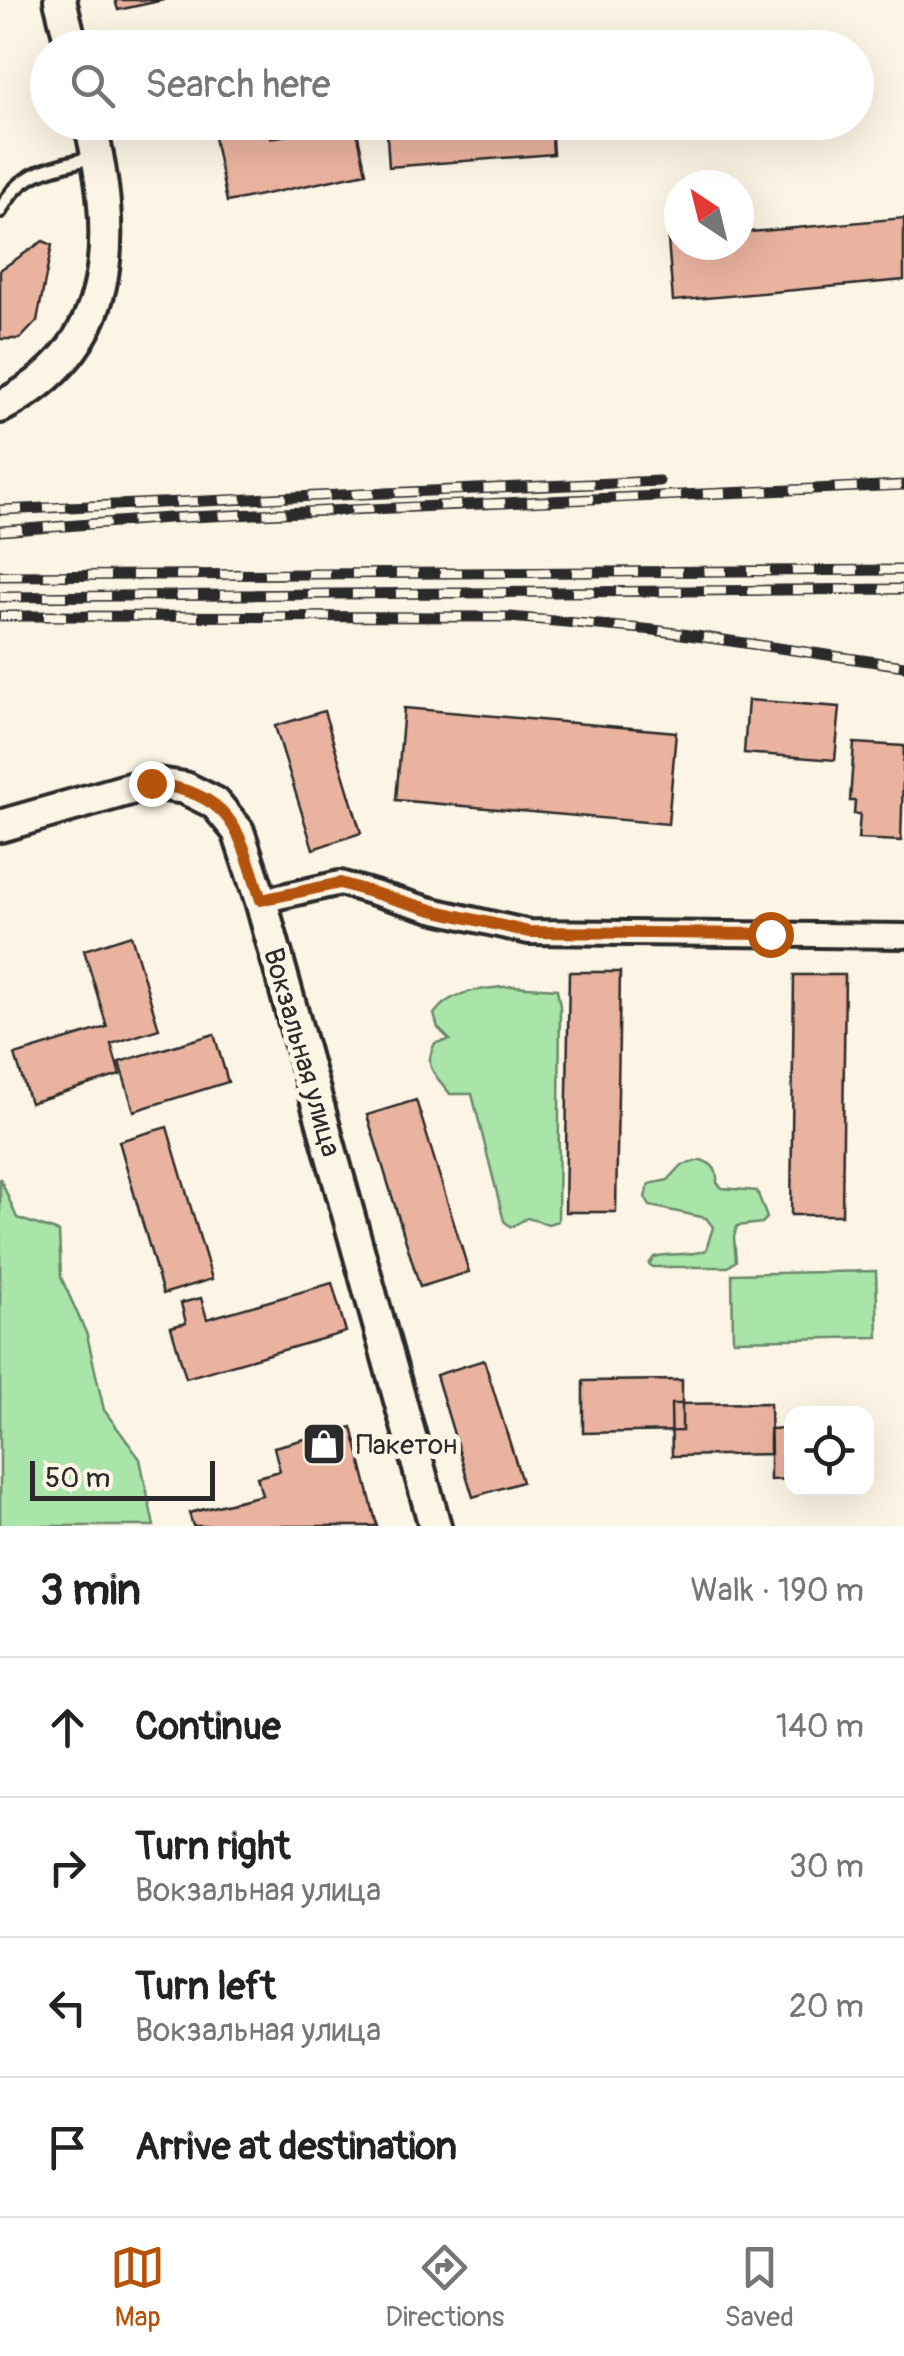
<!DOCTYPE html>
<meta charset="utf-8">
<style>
body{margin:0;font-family:Pangolin,sans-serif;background:#f2f2f2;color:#222}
.controls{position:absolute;right:30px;bottom:30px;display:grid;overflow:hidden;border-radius:20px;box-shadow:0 10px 40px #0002}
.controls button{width:90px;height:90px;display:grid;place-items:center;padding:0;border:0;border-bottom:2px solid #e0e0e0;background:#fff;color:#222;font:50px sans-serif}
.compass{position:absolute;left:664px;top:170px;width:90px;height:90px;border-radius:50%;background:#fff;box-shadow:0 10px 40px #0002;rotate:325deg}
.scale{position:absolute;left:30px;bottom:25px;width:185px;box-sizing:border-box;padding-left:10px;border:5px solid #2b2b2b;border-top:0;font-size:28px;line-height:35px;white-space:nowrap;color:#2b2b2b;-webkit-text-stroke:8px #fcf5e5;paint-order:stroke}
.stop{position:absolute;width:30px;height:30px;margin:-22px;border:8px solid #b45309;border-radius:50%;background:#fff}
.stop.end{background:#b45309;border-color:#fff;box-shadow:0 2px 10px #0008}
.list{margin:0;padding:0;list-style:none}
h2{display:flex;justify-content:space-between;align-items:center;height:130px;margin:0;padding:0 40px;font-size:42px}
h2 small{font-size:32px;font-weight:400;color:#767676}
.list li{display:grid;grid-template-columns:65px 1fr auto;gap:30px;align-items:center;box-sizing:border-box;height:140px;padding:0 40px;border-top:2px solid #e0e0e0}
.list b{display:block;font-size:38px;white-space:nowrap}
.list p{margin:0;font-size:32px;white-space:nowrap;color:#767676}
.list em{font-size:32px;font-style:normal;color:#767676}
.icon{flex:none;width:55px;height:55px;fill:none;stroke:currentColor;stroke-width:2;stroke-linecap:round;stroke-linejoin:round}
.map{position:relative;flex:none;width:904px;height:1526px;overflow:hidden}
.search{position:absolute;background:#fff;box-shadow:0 10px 40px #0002;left:30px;right:30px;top:30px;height:110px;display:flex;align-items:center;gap:25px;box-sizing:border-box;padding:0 35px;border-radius:55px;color:#767676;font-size:38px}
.sheet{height:690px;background:#fff}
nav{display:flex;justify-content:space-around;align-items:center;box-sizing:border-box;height:140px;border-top:2px solid #e0e0e0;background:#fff;font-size:28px;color:#767676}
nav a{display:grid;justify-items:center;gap:5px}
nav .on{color:#b45309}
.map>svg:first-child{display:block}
.green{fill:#a9e4a9;stroke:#6a886a;stroke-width:2.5}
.building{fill:#eab39f;stroke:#2b2b2b;stroke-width:2.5}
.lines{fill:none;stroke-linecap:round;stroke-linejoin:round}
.lane-casing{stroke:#2b2b2b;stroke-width:19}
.street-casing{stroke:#2b2b2b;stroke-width:30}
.secondary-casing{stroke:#2b2b2b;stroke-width:38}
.lane{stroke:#fcf5e5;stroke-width:11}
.street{stroke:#fcf5e5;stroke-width:22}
.secondary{stroke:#fcf5e5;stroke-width:30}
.rail-casing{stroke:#2b2b2b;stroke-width:11}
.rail{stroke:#fcf5e5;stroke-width:8;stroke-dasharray:22;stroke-linecap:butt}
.route{stroke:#b45309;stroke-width:12}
.labels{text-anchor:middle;stroke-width:10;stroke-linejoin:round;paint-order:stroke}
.street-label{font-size:28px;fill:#2b2b2b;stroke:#fcf5e5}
.poi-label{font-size:28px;fill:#2b2b2b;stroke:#fcf5e5;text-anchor:start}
</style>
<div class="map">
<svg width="904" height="1526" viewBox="0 0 904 1526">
<rect width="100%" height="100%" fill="#fcf5e5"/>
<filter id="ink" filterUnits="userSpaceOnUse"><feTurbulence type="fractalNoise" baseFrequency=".01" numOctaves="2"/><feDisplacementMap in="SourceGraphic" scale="20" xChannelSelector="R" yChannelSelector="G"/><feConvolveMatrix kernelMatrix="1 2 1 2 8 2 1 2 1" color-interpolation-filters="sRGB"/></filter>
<g filter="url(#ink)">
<path class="green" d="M513,986l44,3 3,17 -2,215 -10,3 -21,-6 -16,9 -7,-6 -32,-127h-22c-14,-20 -28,-25 -15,-51l15,-3 -12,-12 -4,-14c17,-25 51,-25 79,-28z
M701,1160c13,4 17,11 16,23l5,5 35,3 10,27 -5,5 -25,3 -3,11 2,24 -8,6h-75l-4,-3 5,-7c17,-5 36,0 52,-7l7,-23 -7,-9 -56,-12 -5,-9 4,-13 19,-4 14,-15z
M0,1178l17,40 42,14 2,45 26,58 17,75 36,49 14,67h-154z
M876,1271l2,66 -145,3 -1,-66z"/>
<path class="building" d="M115,0h49l-46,10z
M280,33l3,15h-72z
M211,122h57l3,16 84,-16 11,51 -139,29z
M386,122h165l2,32 -164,13z
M904,218v62l-231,21 -5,-61 11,-1v6h60v-12z
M43,241l9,4 -15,76 -17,18h-20v-69z
M748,700l92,7 -5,53 -91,-7z
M404,708l272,24 -8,92 -272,-24z
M324,711l37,122 -48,16 -38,-123z
M854,743l50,3 -3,95 -43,-2 2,-25h-6l1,-13h-5z
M131,935l28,94 -48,15 9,31 -90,28 -15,-48 92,-28 -23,-77z
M569,972h51l-4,240h-51z
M794,975h51l-3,240h-51z
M214,1034l14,48 -94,29 -15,-49z
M416,1100l53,172 -49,15 -53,-172z
M167,1127l45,152 -49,15 -44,-153z
M332,1283l14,49 -160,46 -15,-51 15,-4 -5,-20 20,-5 6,21z
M484,1360l38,122 -49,15 -37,-122z
M682,1380v51l-99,2v-52z
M770,1403l1,51 -99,2 -1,-52z
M352,1427l25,99h-184l-4,-13 73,-18 -5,-18 23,-6 -6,-24z
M866,1427h3v51h-3z
M792,1428v51l-22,1v-51z"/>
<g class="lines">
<defs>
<path id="lane" d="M0,211c21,-42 52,-42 93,-54"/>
<path id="street" d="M261,901l79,-18 92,27 97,22 375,4"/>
<path id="secondary" d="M60,0l12,48
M0,407c120,-61 117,-169 90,-285
M0,826l151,-43 34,5 30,15 23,28 23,70 174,625"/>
</defs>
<use href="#lane" class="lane-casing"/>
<use href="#street" class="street-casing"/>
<use href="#secondary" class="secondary-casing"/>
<use href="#lane" class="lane"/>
<use href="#street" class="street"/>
<use href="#secondary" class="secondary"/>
<defs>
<path id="rail" d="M0,510l659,-29
M0,531l168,-13 736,-33
M0,576l904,-6
M0,597l904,-8
M0,616l510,1 144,13 250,36"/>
</defs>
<use href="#rail" class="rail-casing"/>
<use href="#rail" class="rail"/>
</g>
</g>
<g class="lines" filter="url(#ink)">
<path class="route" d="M151,783c83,12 87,45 110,117l79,-17 92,27 97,22 241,2"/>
</g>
<defs>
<symbol id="shop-square" viewBox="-11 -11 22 22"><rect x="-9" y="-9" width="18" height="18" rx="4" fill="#2b2b2b" stroke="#fcf5e5"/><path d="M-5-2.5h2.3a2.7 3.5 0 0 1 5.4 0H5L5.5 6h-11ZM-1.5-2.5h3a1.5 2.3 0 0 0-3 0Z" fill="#fff"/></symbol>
</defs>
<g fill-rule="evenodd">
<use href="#shop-square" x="299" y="1419" width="50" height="50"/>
</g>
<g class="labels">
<g class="street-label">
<text transform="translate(303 1052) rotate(74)" y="10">Вокзальная улица</text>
</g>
<g class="poi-label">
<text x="356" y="1454">Пакетон</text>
</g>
</g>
</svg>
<div class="controls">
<button><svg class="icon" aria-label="locate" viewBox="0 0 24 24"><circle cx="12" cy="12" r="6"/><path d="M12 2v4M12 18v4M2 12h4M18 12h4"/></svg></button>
</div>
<svg class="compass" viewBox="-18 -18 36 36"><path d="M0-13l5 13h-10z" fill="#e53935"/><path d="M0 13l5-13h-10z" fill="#767676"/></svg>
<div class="scale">50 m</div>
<div class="stop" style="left:770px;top:934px"></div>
<div class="stop end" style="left:151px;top:783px"></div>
<div class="search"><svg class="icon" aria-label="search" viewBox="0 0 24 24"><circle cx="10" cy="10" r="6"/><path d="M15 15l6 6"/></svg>Search here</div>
</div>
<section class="sheet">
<h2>3 min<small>Walk · 190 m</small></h2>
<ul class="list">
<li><svg class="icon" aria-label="ahead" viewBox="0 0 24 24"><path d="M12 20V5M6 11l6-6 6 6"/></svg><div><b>Continue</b></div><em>140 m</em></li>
<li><svg class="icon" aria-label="right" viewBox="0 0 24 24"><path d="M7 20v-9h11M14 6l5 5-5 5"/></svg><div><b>Turn right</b><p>Вокзальная улица</p></div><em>30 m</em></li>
<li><svg class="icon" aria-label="left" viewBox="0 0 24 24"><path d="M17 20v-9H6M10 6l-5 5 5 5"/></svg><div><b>Turn left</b><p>Вокзальная улица</p></div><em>20 m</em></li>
<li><svg class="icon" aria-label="arrive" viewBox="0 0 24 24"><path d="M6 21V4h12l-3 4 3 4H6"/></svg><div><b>Arrive at destination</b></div></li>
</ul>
</section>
<nav>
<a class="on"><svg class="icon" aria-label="map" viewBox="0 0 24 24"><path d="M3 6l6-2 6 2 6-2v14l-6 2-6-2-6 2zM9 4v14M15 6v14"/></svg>Map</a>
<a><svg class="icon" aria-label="directions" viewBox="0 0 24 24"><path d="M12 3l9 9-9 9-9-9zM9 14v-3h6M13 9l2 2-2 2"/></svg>Directions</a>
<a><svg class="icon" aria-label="saved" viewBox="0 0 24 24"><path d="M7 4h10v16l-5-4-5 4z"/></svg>Saved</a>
</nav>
